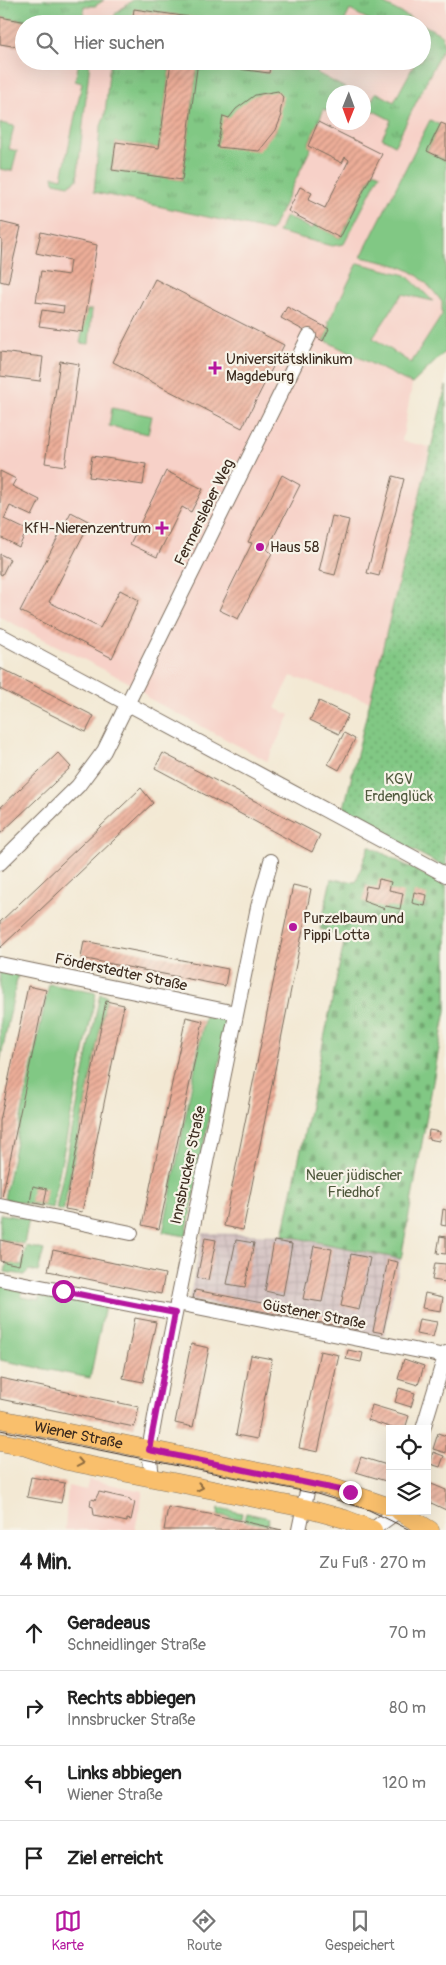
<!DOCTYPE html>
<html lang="de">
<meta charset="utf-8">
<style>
body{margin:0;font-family:Pangolin,sans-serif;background:#f6f6f6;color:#222}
.controls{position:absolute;right:15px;bottom:15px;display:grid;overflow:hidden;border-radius:0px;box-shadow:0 5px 20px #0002}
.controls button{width:45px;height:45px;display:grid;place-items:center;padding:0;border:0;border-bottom:1px solid #e0e0e0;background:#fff;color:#222;font:25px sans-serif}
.compass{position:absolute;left:326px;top:85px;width:45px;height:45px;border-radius:50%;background:#fff;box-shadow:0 5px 20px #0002;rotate:181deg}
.stop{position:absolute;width:15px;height:15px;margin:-11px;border:4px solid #b5179e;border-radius:50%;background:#fff}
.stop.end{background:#b5179e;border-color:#fff;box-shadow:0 1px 5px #0008}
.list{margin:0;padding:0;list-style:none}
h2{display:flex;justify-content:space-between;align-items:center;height:65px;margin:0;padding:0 20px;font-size:21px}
h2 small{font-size:16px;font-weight:400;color:#767676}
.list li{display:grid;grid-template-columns:32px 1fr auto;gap:15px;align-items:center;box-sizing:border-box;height:75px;padding:0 20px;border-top:1px solid #e0e0e0}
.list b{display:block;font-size:19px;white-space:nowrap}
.list p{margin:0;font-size:16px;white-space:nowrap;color:#767676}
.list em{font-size:16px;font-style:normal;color:#767676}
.icon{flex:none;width:28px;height:28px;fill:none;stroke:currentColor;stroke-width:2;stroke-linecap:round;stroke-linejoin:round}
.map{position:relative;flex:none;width:446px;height:1530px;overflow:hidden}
.search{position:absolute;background:#fff;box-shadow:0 5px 20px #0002;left:15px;right:15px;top:15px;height:55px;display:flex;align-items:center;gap:12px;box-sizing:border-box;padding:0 18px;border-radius:28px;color:#767676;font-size:19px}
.sheet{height:365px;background:#fff}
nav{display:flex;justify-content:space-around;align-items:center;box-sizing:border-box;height:70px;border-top:1px solid #e0e0e0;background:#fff;font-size:14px;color:#767676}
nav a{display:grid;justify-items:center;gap:2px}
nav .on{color:#b5179e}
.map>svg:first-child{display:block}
.built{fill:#f7d1c8;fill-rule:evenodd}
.industrial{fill:url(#industrial-grid)}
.grass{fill:#81c884;stroke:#5e7951}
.cemetery{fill:url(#cemetery-stones);stroke:#5e7951}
.park{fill:url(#park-tufts);stroke:#5e7951}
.garden{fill:url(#garden-dots);stroke:#5e7951}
.building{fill:url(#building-hatch)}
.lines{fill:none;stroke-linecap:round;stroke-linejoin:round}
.minor-casing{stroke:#7b6d5e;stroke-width:16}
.major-casing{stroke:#7b6d5e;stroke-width:19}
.minor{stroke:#fff;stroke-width:14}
.major{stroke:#f9bf6c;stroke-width:18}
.tram{stroke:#3b2a1e;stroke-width:1}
.oneway{stroke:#906d41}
.route{stroke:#b5179e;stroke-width:6}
.poi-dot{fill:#b5179e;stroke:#f7f3e8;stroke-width:2}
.labels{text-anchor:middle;stroke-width:4.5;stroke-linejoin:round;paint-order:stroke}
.poi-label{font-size:15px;fill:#3b2a1e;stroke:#f7f3e8;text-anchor:start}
.street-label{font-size:15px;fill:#3b2a1e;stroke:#f7f3e8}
.park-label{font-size:15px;fill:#50593d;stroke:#f7f3e8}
</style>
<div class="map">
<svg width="446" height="1530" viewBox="0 0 446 1530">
<defs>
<pattern id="industrial-grid" width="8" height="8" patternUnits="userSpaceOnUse" patternTransform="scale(1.25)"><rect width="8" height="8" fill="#d2bfc0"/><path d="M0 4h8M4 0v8" fill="none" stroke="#b5a4a5"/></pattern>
<pattern id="cemetery-stones" width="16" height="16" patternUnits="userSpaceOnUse" patternTransform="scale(1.25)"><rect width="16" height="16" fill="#81c884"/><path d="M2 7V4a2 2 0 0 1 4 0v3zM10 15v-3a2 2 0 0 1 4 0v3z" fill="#6ba36b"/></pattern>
<pattern id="park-tufts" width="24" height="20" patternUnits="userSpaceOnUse" patternTransform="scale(1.25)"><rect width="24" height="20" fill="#81c884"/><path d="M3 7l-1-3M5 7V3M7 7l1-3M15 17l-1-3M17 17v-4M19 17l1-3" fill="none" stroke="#6ba36b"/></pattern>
<pattern id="garden-dots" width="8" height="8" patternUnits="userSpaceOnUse" patternTransform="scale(1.25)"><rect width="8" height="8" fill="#81c884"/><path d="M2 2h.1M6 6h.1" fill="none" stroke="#6ba36b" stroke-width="1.8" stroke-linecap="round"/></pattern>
<pattern id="building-hatch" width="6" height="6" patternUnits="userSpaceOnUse" patternTransform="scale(1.25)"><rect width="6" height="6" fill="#edae99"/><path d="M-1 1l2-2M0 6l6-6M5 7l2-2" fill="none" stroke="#c18e7c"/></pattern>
</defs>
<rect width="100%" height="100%" fill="#f7f3e8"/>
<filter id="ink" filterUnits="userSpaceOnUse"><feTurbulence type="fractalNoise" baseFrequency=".02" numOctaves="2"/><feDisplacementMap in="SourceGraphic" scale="10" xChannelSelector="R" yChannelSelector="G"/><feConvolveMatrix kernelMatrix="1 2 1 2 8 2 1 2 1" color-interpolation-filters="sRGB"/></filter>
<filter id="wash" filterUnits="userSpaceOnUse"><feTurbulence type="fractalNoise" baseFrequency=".0096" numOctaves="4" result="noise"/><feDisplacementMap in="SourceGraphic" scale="20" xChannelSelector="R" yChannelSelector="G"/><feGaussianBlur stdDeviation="1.12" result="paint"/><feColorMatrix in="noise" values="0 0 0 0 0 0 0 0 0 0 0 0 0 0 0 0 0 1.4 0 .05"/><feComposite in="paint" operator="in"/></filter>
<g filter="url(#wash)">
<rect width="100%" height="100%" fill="#f3e9d4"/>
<path class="built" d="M0,0h446v351l-34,34 -10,56 28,6 -59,255 -80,-26 -16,32 15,7 -23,46 -119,-63 -8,-10 -140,-71zM24,24h398v37h-398zM334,92h30v30h-30z
M89,1480l54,11 -8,39h-70l3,-44 18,4z"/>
<path class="industrial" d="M203,1233l80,2 118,24 -17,77 -195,-36z"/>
<path class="grass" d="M90,61l-13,119 -8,5 -15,-3 -1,-6 9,2 20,-95 -7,-2 4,-19z
M430,120l10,5 -13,26 19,10v190l-34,33 -88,-44 6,-16 -2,-1 30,-60 48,12 27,26 -31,-7 -29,44 38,25 31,-48v-13c-28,-37 -38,-35 -81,-45z
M0,123l14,3 -5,23 8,2 -5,20 -12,-2z
M374,171l6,3 -36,70 -12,2 -54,-14 8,-16 26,13 3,-4 25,13z
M87,310h5l-3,34 -9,-1z
M112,408l40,8 -4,18 -39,-8z
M0,970l18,4 -18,88z
M49,984l47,9 -44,215 -48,-9z
M100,994l7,2 -44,215 -7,-2z
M205,1016l23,4 -42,216 -23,-4z
M0,1214l29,5 -5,25 -24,-5z
M26,1246l18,4 -6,22 -9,-2 -5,5 -19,-3 2,-10 15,3z
M0,1284l22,5 -1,8 18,3 1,-7 65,13 -15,72 -90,-18z
M219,1508l23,5 -1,6 -23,-4z
M246,1513l23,5 -2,7 -23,-5z"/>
<path class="cemetery" d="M369,846l77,40v124l-45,249 -118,-24 62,-297 -25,-9 11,-50 25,3z"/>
<path class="park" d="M0,0h104l-9,6h-11l-1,16 -49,1 -34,-6z
M133,0h244l45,24h-45l-27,-14 -7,14h-140l1,-5 -69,-9 -3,14h-22l6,-11z
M422,24l20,11 2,11 -49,99 -13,-7 9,-18 -27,-14v-8l7,4 5,-10 18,10 22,-41h6z
M110,61h61l-12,87 -43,-6 -4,28 70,10 16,-119h26l-1,5 46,7 2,-12h52l-6,12 36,19h-19l-1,14 -3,6 -6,-3 -16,36 3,3 -40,83 -177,-39 6,-63 5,-14z"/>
<path class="garden" d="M446,386v482l-103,-56z"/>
<g id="blocks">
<path class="building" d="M134,9l70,10 -1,5h-71z
M0,17l33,6 -9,1v24l-24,-4z
M171,61h27l-16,119 -70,-10 4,-28 43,6z
M224,61h47l-2,12 -46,-6z
M278,91l5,6 -3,17 2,1 -6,15 -17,21 -42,-4 6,-31 6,2 7,-9 19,-14z
M318,122l64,32 -42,84 -52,-27 12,-24 12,6 -4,7 17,8 24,-48 -4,-3 -3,6 -34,-17z
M441,123l5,2v35l-19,-9z
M0,222l21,5 -13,56 -8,-2 2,-41 -2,-1z
M41,232l56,13 -14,87 -44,-6 3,-16 21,3 1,-7 -28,-4 5,-31 27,4 2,-15 -34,-7z
M155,279l129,66 -42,83 -129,-66z
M287,307l42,22 -6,12 -42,-23z
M0,352l43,5 -3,24 -40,-5z
M60,361l19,3 -14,102 -20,-3z
M92,456l54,8 -3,21 -54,-8z
M0,471l16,8 -4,7 28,14 -8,16 -22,-10 -6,13 23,11 -8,17 -19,-10z
M166,471l37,18 -12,23 -9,-5 -25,50 -27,-13z
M282,475l18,10 -33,65 5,3 -34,66 -19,-9 33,-67 -4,-1z
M393,476l11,3 -25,97 -12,-3z
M71,512l19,10 -41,80 51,26 20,-38 19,10 -27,58 -92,-47z
M332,516l17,4 -14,55 -16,-4z
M0,554l10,5 -8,16 -2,-1z
M0,668l94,48 -8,16 -86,-43z
M319,701l29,14 -9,19 -29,-14z
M344,733l11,6 -16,31 -11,-6z
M58,753l13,14 -71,67v-26z
M163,753l157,82 -8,17 -157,-84z
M141,788l12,15 -153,145v-26z
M379,879l12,3 -2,8 14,3 -3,16 -14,-3 -1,3 -22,-8 3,-15 11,2z
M293,885l18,4 -68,341 -19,-4z
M414,892l13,3 -2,11 -13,-3z
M84,941l144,28 -3,17 -144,-28z
M28,986l18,4 -44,207h-2v-76z
M106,1001l18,4 -42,207 -17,-3z
M186,1017l17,4 -44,208 -17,-4z
M429,1130l11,2 -1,9 -11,-2z
M33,1186l14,3 -3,16 -14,-3z
M443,1209l3,1v16l-5,-1z
M440,1236l6,1v17l-9,-1z
M205,1238l11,2 -8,40 -11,-2z
M0,1240l23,5 -4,20 -19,-4z
M236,1240l18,3 -9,44 -18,-3z
M274,1241l18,3 -9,51 -18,-4z
M314,1246l18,3 -10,53 -19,-3z
M53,1250l112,24 -4,20 -113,-23z
M351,1254l19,4 -11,52 -18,-4z
M388,1260l10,2 -15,71 -10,-2z
M435,1263l11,1v18l-14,-2z
M195,1290l165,32 -1,8 -166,-32z
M425,1293l18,4 -2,14 -19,-3z
M135,1318l21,4 -13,60 -20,-4z
M419,1319l18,3 -4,15 -17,-3z
M191,1344l18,4 -16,79 -18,-4z
M348,1350l15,3 -2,9 -15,-3z
M320,1351l19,4 -21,97 -19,-4z
M251,1355l21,4 -15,80 -21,-4z
M404,1359l20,7 -6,19 -20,-6z
M0,1378l139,29 -5,20 -134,-28z
M399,1388l16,5 -4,14 -16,-5z
M372,1405l37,11 -4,13h-10l-27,-9z
M438,1433l8,3v17l-13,-4z
M433,1452l11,4 -4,11 -10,-3z
M361,1457l29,9 -1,16 -33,-10z
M31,1477l34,6 -4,20 -34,-6z
M427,1482l19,8v20l-19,-9z
M99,1492l31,7v2l5,1 -4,18 -4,-1v3l-33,-7 -1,-8 -3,-1 1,-7 4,1z
M168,1507l47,8 67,15h-118z"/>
</g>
</g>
<g filter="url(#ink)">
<use href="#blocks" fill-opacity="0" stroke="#7b6d5e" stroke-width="1"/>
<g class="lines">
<defs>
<path id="minor" d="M0,635l446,240
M0,863l78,-77 26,-35 205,-415
M0,964l236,49
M0,1206l131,27
M0,1279l175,34
M177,1303l268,53
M423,1429l23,-76
M152,1478l-3,-28 13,-72 96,-471 13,-46
M299,1530l10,-48
M372,1530l26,-19"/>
<g id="major">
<path id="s1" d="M0,1419l328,67 62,21"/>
<path d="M0,1442l26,5 41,14 237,47 41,11 28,11"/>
<path d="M399,1511l31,19"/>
</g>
</defs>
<use href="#minor" class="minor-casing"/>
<use href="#major" class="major-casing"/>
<use href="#minor" class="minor"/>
<use href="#major" class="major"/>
<path class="tram" d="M0,1430l317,64 52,16 41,20"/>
</g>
<defs><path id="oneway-chevron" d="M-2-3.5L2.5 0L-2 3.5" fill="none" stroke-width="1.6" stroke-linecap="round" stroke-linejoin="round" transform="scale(1.25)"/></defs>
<g class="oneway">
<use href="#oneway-chevron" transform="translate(80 1463) rotate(11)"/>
<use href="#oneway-chevron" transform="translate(200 1487) rotate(11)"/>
</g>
</g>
<g class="lines" filter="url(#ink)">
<path class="route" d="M63,1291l112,22 -26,137 201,42"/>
</g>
<g class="poi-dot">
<path d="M212.5 360.5h5v5h5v5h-5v5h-5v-5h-5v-5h5z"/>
<path d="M159.5 520.5h5v5h5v5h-5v5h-5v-5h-5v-5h5z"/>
<circle cx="260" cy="547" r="5"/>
<circle cx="293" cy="927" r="5"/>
</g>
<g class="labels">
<g class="poi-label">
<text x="226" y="364">Universitätsklinikum<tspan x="226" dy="17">Magdeburg</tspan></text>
<text x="151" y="533" text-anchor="end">KfH-Nierenzentrum</text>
<text x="270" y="552">Haus 58</text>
<text x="303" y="923">Purzelbaum und<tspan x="303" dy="17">Pippi Lotta</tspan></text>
</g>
<g class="street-label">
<text transform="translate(204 512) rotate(-64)" y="5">Fermersleber Weg</text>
<text transform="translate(121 972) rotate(12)" y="5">Förderstedter Straße</text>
<text transform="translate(188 1165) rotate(-78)" y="5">Innsbrucker Straße</text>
<text transform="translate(314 1314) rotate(11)" y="5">Güstener Straße</text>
<text dy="5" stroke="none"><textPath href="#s1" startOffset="80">Wiener Straße</textPath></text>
</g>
<g class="park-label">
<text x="399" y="784">KGV<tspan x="399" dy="17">Erdenglück</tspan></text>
<text x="354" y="1180">Neuer jüdischer<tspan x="354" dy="17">Friedhof</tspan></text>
</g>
</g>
</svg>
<div class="controls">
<button><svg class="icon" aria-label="locate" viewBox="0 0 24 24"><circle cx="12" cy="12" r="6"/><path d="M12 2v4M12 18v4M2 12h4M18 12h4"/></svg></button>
<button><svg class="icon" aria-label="layers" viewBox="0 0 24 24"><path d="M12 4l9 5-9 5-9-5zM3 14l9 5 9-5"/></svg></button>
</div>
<svg class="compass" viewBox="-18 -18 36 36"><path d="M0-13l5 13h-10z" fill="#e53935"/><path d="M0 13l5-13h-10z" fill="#767676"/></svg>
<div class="stop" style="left:63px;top:1291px"></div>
<div class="stop end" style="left:350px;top:1492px"></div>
<div class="search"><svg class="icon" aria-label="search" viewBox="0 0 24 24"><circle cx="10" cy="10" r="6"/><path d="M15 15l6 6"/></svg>Hier suchen</div>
</div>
<section class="sheet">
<h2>4 Min.<small>Zu Fuß · 270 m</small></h2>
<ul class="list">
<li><svg class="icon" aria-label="ahead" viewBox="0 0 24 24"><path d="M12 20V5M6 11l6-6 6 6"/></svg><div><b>Geradeaus</b><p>Schneidlinger Straße</p></div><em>70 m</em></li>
<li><svg class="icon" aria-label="right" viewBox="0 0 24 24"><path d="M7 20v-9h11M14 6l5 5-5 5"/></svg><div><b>Rechts abbiegen</b><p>Innsbrucker Straße</p></div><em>80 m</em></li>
<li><svg class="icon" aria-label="left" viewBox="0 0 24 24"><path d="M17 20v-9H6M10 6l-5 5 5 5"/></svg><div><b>Links abbiegen</b><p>Wiener Straße</p></div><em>120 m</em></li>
<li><svg class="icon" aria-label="arrive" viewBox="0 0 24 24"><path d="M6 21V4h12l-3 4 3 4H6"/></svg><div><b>Ziel erreicht</b></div></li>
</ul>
</section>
<nav>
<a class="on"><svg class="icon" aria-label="map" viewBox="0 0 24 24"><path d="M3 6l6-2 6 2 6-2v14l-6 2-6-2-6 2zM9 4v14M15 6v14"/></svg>Karte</a>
<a><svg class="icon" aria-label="directions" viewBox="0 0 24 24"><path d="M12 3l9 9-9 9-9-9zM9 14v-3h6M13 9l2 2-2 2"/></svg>Route</a>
<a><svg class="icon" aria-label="saved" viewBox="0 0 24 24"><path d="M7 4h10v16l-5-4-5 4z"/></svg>Gespeichert</a>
</nav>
